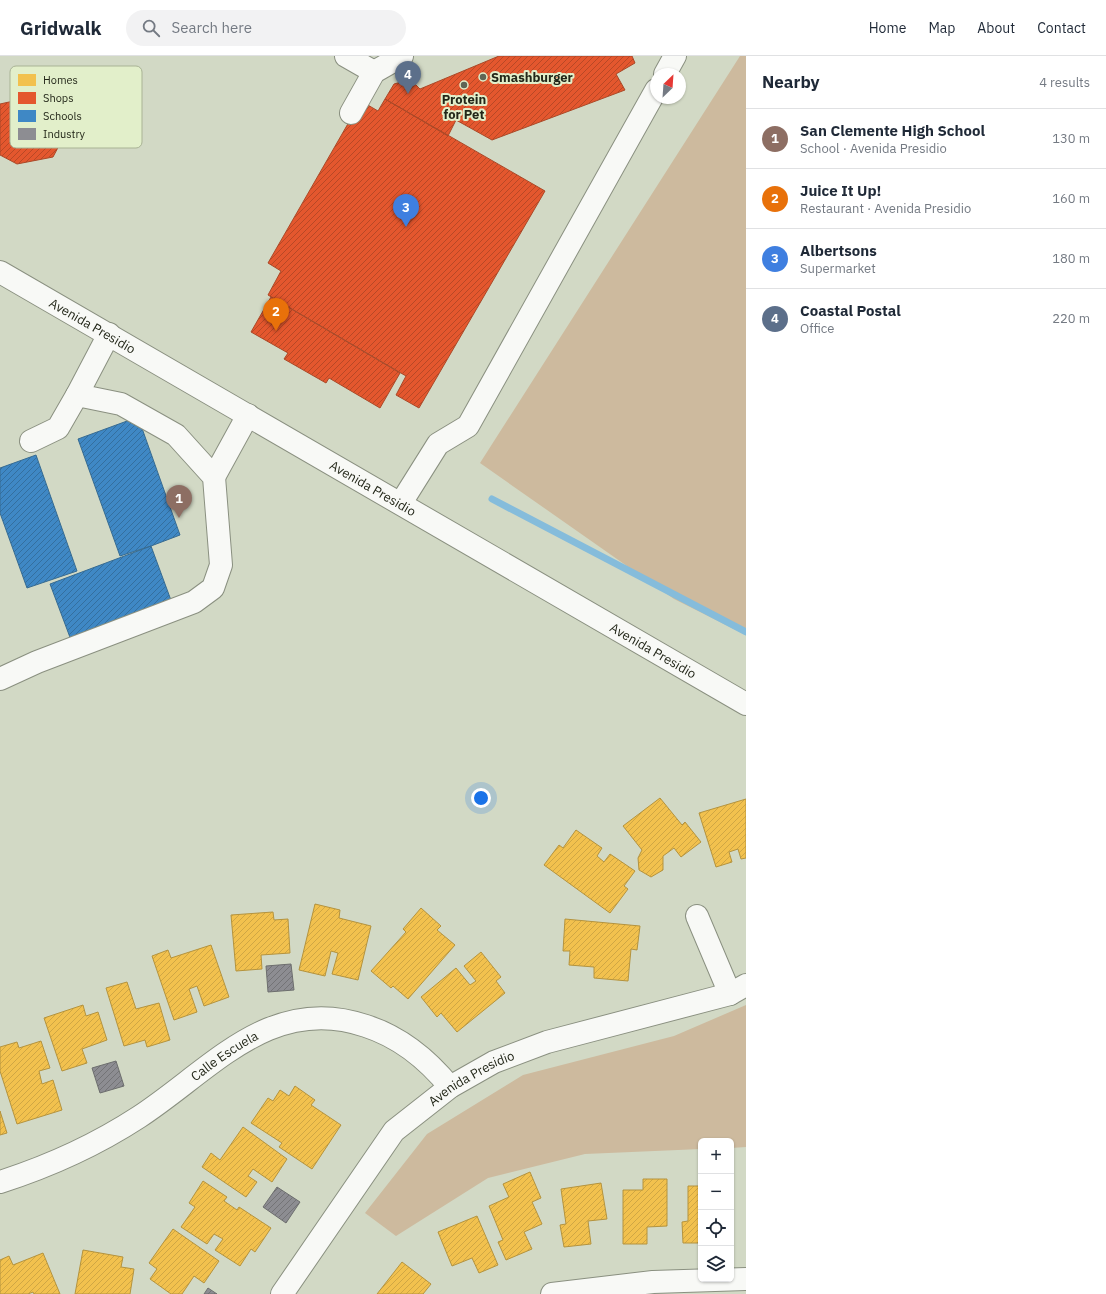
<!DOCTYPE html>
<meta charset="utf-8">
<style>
body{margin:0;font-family:"IBM Plex Sans",sans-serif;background:#f2f2f3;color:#1f2937}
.controls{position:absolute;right:12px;bottom:12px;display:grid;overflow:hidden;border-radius:6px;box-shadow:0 1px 3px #0004}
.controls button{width:36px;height:36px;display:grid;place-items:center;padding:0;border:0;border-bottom:1px solid #e0e1e3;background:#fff;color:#1f2937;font:20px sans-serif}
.compass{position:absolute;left:650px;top:12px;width:36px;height:36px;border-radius:50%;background:#fff;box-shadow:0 1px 3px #0004;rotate:25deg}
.you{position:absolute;left:481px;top:742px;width:14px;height:14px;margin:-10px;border:3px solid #fff;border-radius:50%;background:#1a73e8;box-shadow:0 0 0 6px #1a73e833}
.badge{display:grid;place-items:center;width:26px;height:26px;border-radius:50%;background:#111827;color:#fff;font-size:13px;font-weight:700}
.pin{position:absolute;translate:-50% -33px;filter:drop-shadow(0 1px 2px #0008)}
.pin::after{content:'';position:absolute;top:21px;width:14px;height:12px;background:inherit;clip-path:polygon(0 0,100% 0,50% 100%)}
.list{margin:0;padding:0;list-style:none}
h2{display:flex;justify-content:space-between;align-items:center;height:52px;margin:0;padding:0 16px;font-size:17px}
h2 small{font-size:13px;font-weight:400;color:#747a83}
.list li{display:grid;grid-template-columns:26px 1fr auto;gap:12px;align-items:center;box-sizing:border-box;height:60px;padding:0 16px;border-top:1px solid #e0e1e3}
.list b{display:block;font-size:15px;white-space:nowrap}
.list p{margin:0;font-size:13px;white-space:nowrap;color:#747a83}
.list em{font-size:13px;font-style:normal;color:#747a83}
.icon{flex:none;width:22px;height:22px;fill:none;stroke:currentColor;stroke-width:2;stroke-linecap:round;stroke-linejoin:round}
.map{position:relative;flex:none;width:746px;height:1238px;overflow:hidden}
header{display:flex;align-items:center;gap:24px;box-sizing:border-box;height:56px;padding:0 20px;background:#fff;border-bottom:1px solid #e0e1e3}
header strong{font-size:19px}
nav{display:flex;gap:22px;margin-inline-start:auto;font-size:14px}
.search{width:280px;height:36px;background:#f2f2f3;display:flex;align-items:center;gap:10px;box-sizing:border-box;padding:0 14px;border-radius:22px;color:#747a83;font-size:15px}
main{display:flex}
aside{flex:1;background:#fff}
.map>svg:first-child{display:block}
.grass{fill:#cdba9e}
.homes{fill:url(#homes-hatch);stroke:#b4933e}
.shops{fill:url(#shops-hatch);stroke:#aa4928}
.schools{fill:url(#schools-hatch);stroke:#376b91}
.industry{fill:url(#industry-hatch);stroke:#6d6e6e}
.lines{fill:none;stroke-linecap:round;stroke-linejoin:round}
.stream{stroke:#85bcdb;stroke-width:7}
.minor-casing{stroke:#8a9080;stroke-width:24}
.minor{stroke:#f8f9f6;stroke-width:22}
.poi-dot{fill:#606555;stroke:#e2efca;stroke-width:1.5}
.labels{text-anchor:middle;stroke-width:4;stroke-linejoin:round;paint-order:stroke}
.poi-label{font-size:13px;font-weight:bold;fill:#232719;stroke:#e2efca;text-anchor:start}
.street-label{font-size:13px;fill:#232719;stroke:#e2efca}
.key{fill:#e2efca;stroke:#a9b395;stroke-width:1}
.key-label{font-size:11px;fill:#232719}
</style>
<header>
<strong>Gridwalk</strong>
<div class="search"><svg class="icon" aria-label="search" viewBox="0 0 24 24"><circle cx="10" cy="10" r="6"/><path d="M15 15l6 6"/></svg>Search here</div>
<nav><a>Home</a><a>Map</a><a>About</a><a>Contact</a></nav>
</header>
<main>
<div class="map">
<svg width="746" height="1238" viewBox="0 0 746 1238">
<defs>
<pattern id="homes-hatch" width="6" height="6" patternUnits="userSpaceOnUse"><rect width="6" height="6" fill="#f2c14e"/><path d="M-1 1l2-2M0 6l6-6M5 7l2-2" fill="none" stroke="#cfa644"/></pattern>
<pattern id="shops-hatch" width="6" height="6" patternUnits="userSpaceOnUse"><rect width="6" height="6" fill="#e4572e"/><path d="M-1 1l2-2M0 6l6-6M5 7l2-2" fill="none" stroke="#b84826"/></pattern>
<pattern id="schools-hatch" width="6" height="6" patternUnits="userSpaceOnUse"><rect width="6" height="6" fill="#3f88c5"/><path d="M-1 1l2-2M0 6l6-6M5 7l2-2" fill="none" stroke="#346f9f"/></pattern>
<pattern id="industry-hatch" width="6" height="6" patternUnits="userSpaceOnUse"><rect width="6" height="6" fill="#8d8d92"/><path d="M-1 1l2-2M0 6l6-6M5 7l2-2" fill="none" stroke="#737376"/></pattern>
</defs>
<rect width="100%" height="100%" fill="#d2d9c5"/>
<path class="grass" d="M740,0h6v579l-72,-36 -194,-136z
M746,949v142l-15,1v-7h-30v8l-116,5 -97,24 -92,58 -31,-23 62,-79 96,-59 151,-39z"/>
<path class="homes" d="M660,742l22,27 3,-3 16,20 -20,15 -7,-9 -11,8v14l-12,7 -12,-7 -1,-12 4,-8 -19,-24z
M746,743v59l-5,1 -3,-10 -9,3 3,10 -16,5 -17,-54z
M576,774l26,18 -5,8 7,6 6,-8 25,17 -11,15 4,3 -18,24 -66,-48 15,-20 4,3z
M315,848l25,6 -1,8 32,8 -13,54 -26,-6 6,-21 -7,-2 -6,25 -26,-6z
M421,852l20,18 -4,4 18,15 -47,54 -15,-13 -2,2 -20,-17 35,-39 -3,-3z
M273,856l1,8 14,-1 2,34 -29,2 1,14 -26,2 -5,-56z
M565,863l75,7 -3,24 -6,-1 -3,32 -34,-3v-11l-25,-2 1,-14h-7z
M211,889l18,52 -25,9 -7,-20 -8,3 8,23 -23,8 -22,-64 16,-6 3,8z
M481,896l20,25 -5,4 9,12 -48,39 -16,-19 -4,4 -16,-20 35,-29 14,17 6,-4 -12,-15z
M127,926l9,27 23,-6 11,37 -23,7 -2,-7 -21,6 -18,-58z
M83,949l3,11 12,-4 9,28 -25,9 5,14 -25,8 -18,-53z
M41,985l9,27 -11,3 3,13 11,-4 9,30 -45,14 -17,-53v-24l17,-5 2,6z
M295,1030l20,14 -4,5 30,20 -29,44 -33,-22 3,-4 -31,-20 17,-25 5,3 7,-11 9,6z
M0,1055l7,22 -7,2z
M243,1071l44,32 -15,23 -19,-13 -5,7 9,6 -11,15 -44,-30 9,-14 9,7z
M530,1116l11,26 -9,4 10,22 -18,8 8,17 -26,11 -8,-18 5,-2 -14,-34 20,-9 -6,-13z
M643,1123h24v47l-20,1v17h-24v-54h20z
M203,1125l24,16 -3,4 13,9 2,-3 32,21 -16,24 -4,-3 -11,17 -25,-16 8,-11 -9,-5 -7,10 -26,-17 14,-20 -6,-4z
M601,1127l6,36 -19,2 3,23 -27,3 -4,-22 6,-1 -5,-35z
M688,1130h13v57h-18l-1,-21 6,-1z
M477,1160l21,49 -19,8 -7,-15 -20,8 -14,-34z
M173,1173l46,32 -15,22 -10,-7 -12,18h-11l-21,-15 7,-10 -8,-6z
M83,1194l40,7 -2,10 13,2 -4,25h-55z
M43,1197l17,41h-26l-1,-2 -5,2h-28v-34l9,-4 4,9z
M402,1206l29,22 -8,10h-46z"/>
<path class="shops" d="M499,0h133l3,7 -19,11 9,16 -133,50 -36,-20 -8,16 -63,-37 9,-15 11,-3 10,3 5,5z
M77,19l15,8 -39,74 -36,7 -17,-9v-51l41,-9 11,6 11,-21 9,5z
M385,43l160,92 -126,217 -23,-13 10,-19 -138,-81 13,-24 -13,-8 93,-162 17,10z
M271,241l129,76 -20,35 -51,-30 -3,5 -42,-24 4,-6 -37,-21z"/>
<path class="schools" d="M138,361l42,118 -29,11 -31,10 -42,-117z
M36,399l41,116 -50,17 -27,-75v-45z
M151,490l21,57 -101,37 -21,-56z"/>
<path class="industry" d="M291,908l3,26 -26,2 -2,-26z
M116,1005l8,25 -24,7 -8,-25z
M277,1131l23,15 -14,21 -23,-16z
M208,1232l9,6h-13z"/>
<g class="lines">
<path class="stream" d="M492,443l254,133"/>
<defs>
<g id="minor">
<path d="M346,0l28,16"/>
<path d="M665,18l10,-18"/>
<path d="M351,57l23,-41 28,-16"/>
<path id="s1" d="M0,216l746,432"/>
<path d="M31,385l27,-13 19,-33"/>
<path d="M214,421l34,-62"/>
<path d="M401,447l37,-59 30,-18 188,-336"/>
<path d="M0,623l37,-17 157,-60 19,-14 8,-23 -7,-88 -38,-42 -55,-31 -44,-9 32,-61"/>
<path d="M697,860l33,78"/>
<path id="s2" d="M0,1126c50,-16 96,-37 139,-65 72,-47 132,-124 227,-91 34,11 62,34 84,61"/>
<path id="s3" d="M282,1238l112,-163 56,-44 44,-25 53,-20 183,-48 16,-9"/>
<path d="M552,1238l101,-12 93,-3"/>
</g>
</defs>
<use href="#minor" class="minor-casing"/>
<use href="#minor" class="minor"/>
</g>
<g class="poi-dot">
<circle cx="483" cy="21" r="4"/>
<circle cx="464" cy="29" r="4"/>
</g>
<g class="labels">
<g class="poi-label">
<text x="491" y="26">Smashburger</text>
<text x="464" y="48" text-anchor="middle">Protein<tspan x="464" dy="15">for Pet</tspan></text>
</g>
<g class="street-label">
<text dy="5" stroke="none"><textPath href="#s1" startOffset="107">Avenida Presidio</textPath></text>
<text dy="5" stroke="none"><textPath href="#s1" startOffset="431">Avenida Presidio</textPath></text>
<text dy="5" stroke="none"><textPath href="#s1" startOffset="755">Avenida Presidio</textPath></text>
<text dy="5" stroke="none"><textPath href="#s2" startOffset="259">Calle Escuela</textPath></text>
<text dy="5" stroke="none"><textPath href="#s3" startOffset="292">Avenida Presidio</textPath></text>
</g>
</g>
<rect x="10" y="10" width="132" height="82" rx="6" class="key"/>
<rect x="18" y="18" width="18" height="12" fill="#f2c14e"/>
<rect x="18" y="36" width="18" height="12" fill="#e4572e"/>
<rect x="18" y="54" width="18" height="12" fill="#3f88c5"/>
<rect x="18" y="72" width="18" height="12" fill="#8d8d92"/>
<g class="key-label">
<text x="43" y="28">Homes</text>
<text x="43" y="46">Shops</text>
<text x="43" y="64">Schools</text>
<text x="43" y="82">Industry</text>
</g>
</svg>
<div class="controls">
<button>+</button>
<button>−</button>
<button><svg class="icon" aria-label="locate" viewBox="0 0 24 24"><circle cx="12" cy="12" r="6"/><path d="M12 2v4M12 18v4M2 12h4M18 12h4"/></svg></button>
<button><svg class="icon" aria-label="layers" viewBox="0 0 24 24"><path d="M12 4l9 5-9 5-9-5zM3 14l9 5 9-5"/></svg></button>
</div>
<svg class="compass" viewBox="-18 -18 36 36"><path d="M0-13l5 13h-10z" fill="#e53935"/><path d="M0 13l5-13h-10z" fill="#747a83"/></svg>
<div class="you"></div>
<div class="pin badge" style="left:179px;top:462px;background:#8d6e63">1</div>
<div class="pin badge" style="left:276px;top:275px;background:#e8710a">2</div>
<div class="pin badge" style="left:406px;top:171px;background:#3f7fe0">3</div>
<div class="pin badge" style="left:408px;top:38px;background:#5c6f8a">4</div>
</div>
<aside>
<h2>Nearby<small>4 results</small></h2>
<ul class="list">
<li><span class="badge" style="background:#8d6e63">1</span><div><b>San Clemente High School</b><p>School · Avenida Presidio</p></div><em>130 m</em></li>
<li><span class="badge" style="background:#e8710a">2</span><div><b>Juice It Up!</b><p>Restaurant · Avenida Presidio</p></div><em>160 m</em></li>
<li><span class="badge" style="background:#3f7fe0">3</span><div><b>Albertsons</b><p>Supermarket</p></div><em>180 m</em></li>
<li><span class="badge" style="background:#5c6f8a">4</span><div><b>Coastal Postal</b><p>Office</p></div><em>220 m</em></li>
</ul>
</aside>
</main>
